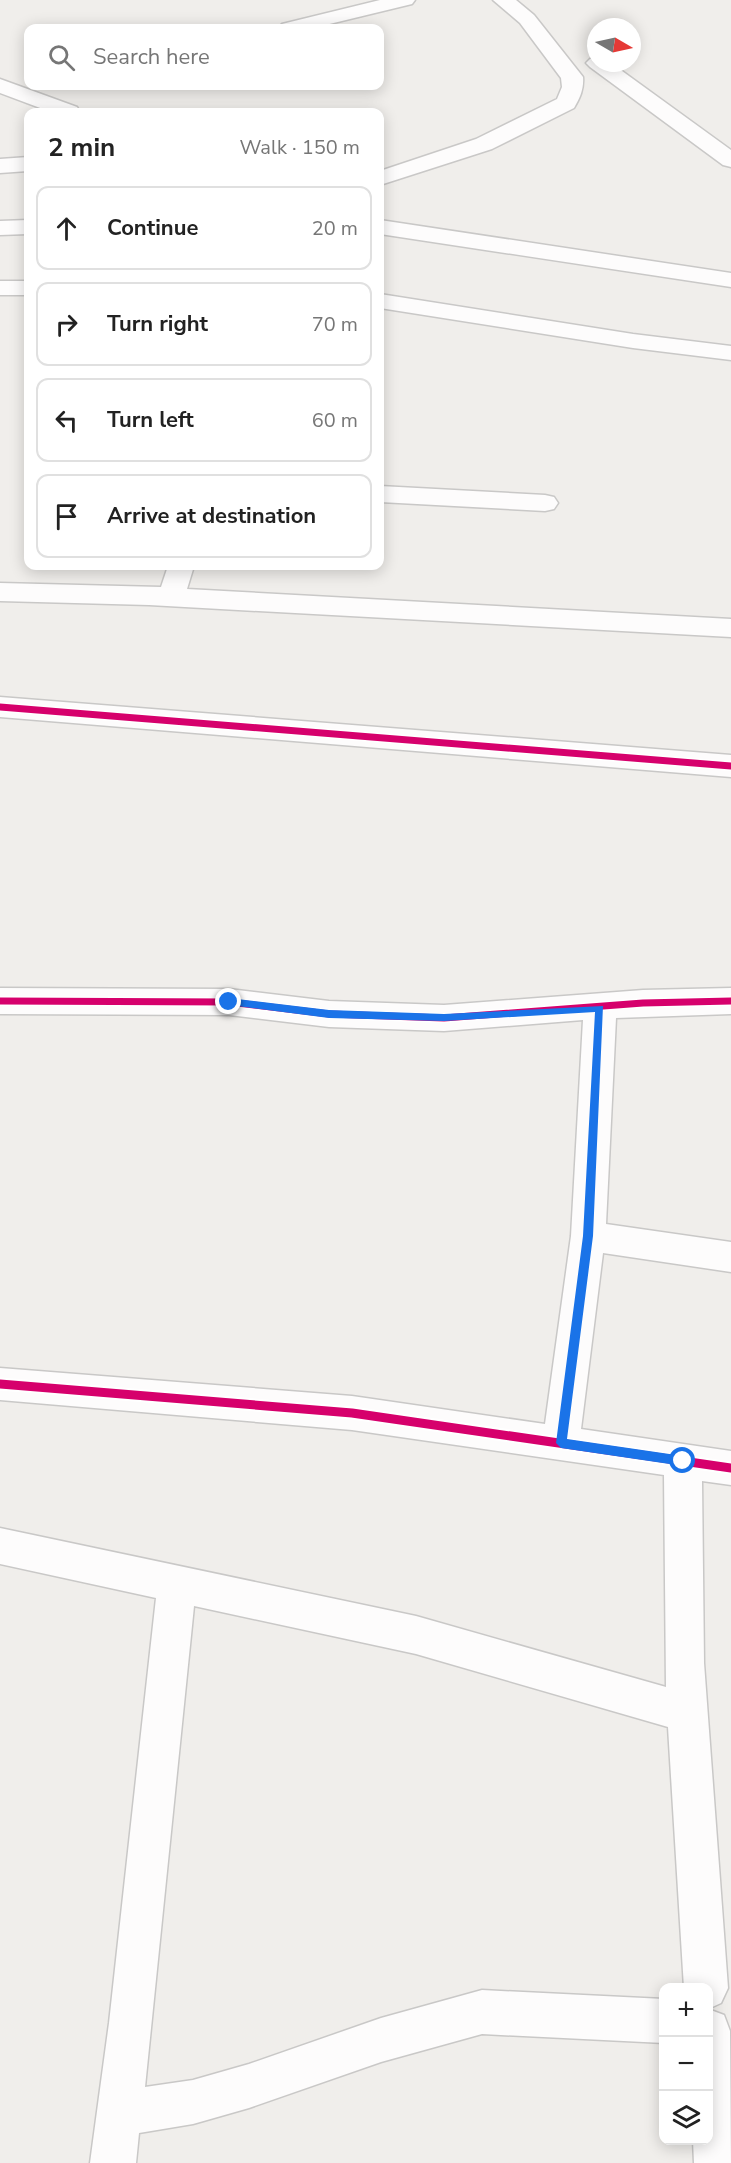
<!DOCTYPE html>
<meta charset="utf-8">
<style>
body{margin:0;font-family:"Nunito Sans",sans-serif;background:#f6f6f6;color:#222}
.controls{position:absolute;right:18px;bottom:18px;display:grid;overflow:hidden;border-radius:12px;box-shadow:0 3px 15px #0003}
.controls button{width:54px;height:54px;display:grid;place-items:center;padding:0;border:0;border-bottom:2px solid #e0e0e0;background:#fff;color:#222;font:30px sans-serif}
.compass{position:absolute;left:587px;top:18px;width:54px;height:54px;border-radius:50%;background:#fff;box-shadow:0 3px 15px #0003;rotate:99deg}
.stop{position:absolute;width:18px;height:18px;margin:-14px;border:4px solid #1a73e8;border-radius:50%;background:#fff}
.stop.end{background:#1a73e8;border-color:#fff;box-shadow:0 2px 6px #0008}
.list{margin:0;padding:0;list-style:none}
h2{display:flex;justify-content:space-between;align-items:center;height:78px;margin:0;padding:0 24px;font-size:26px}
h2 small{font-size:20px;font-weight:400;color:#767676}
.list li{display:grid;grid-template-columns:39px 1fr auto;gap:18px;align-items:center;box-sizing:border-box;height:84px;margin:0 12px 12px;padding:0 12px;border:2px solid #e0e0e0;border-radius:12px}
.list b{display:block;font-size:22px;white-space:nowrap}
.list em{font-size:20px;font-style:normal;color:#767676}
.icon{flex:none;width:33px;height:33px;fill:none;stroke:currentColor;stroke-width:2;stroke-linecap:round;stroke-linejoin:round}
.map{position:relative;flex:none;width:731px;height:2163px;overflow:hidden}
.search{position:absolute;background:#fff;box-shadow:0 3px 15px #0003;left:24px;top:24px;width:360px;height:66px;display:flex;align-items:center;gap:15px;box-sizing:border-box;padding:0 21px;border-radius:12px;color:#767676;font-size:22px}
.panel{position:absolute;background:#fff;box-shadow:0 3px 15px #0003;left:24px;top:108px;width:360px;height:462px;border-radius:12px}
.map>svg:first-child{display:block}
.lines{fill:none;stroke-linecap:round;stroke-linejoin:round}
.street-casing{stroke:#c9c8c7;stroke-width:3}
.street{fill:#fdfcfc;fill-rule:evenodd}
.cycleway-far1-casing{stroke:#fff;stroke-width:10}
.cycleway-casing{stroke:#fff;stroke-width:13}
.cycleway-far1{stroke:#d6006c;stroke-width:7}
.cycleway{stroke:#d6006c;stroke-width:9}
.route{fill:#1a73e8}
</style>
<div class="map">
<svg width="731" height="2163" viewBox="0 0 731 2163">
<rect width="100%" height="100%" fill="#f0eeeb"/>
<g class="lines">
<defs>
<path id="street" d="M380,0h35l-3,4 -99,24h-34l3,-4z
M493,0h23l18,15 49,62c1,12 -3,21 -9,31l-82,41 -112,36v-14l96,-32 81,-40 5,-12 -1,-9 -41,-55z
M596,57v6h15l120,87v17l-8,-2 -133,-98 -4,-4 4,-4z
M0,79l77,28 3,5h-29l-51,-19z
M28,157v14l-28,2v-14z
M28,220v14l-28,1v-14z
M380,220l351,53v14l-351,-53z
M0,281h28v14h-28z
M380,294l253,40 98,12v14l-98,-12 -253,-40z
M380,486l165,9 9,2 4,6 -4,6 -9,2 -165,-9z
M168,566h26l-7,23 544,30v18l-582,-32 -149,-4v-18l161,4z
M0,697l731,58v22l-731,-60z
M0,988l229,1 100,12 115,4 199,-15 88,-2v26l-115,4 -10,206 125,18v30l-128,-19 -22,176 150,22v34l-29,-4 2,182 24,325 -7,15 -13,6v-21h-24l-16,-261 -252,-73 -222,-48 -49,481 48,-7 56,-16 132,-46 101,-28 182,9v44l-182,-9 -101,28 -132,46 -56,16 -54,9 -3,30h-46l19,-140 47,-425 -156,-34v-36l416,88 250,71 -2,-212 -312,-45 -352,-30v-32l352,28 193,28 26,-188 12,-216 -139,11 -115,-4 -100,-12 -229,-1z
M708,2009l16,6 6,16 1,132h-37l-1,-23h15z"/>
</defs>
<use href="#street" class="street-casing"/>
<use href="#street" class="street"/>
<defs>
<path id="cycleway-far1" d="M0,707l731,59
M0,1001l229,1 100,12 115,4 199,-15 88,-2"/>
<path id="cycleway" d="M0,1384l352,29 379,55"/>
</defs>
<use href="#cycleway-far1" class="cycleway-far1-casing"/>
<use href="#cycleway" class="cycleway-casing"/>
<use href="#cycleway-far1" class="cycleway-far1"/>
<use href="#cycleway" class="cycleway"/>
</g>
<path class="route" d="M229,998l100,12 115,4 159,-8 -10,230 -26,203 116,17 4,1v7l-4,2 -122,-18 -5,-5 27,-207 12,-224 -151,9 -115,-3 -100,-13 -5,-3z"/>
</svg>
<div class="controls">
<button>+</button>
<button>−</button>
<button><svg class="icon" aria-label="layers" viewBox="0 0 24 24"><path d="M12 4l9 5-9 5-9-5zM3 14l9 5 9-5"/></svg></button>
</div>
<svg class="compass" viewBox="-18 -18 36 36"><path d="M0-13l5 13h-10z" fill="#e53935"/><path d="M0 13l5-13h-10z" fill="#767676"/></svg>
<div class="stop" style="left:683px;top:1461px"></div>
<div class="stop end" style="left:229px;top:1002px"></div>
<div class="search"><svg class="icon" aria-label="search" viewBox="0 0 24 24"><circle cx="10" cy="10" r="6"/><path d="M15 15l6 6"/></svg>Search here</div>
<section class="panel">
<h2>2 min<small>Walk · 150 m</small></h2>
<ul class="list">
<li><svg class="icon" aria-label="ahead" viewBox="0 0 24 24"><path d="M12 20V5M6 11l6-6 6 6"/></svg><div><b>Continue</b></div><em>20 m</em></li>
<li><svg class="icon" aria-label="right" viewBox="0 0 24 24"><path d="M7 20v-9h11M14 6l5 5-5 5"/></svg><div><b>Turn right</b></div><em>70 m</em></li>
<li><svg class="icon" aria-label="left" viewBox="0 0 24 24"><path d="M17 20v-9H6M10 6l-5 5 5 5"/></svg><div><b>Turn left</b></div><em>60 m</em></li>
<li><svg class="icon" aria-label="arrive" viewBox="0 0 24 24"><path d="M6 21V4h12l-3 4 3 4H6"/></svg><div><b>Arrive at destination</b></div></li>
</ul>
</section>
</div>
